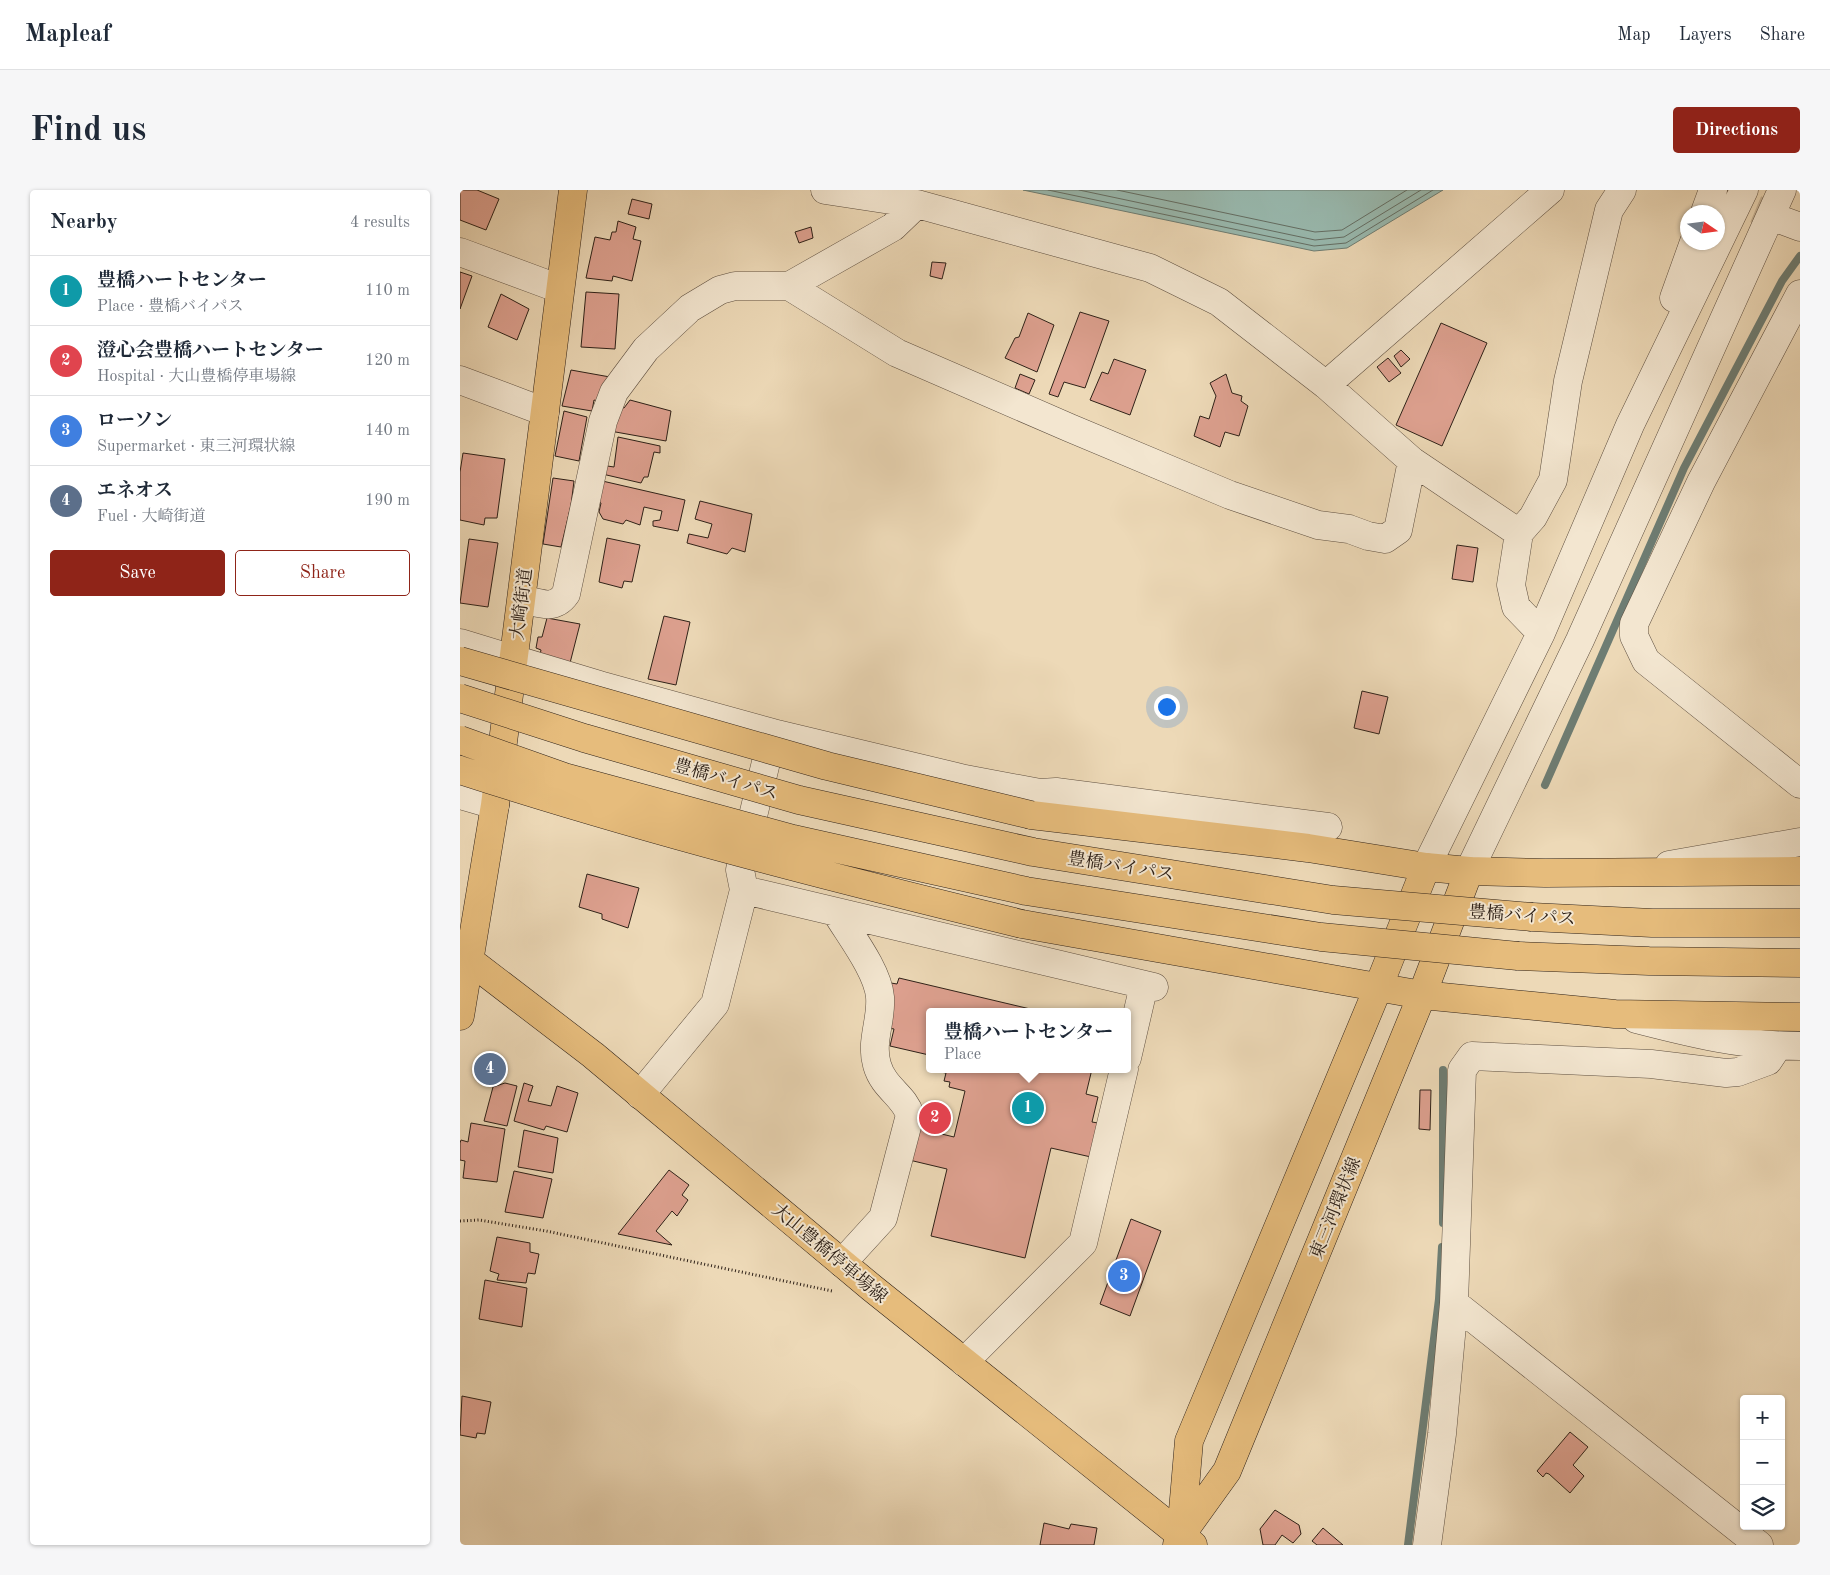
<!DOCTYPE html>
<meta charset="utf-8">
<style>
body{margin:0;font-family:"Old Standard TT","Noto Serif JP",serif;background:#f6f6f7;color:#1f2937}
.controls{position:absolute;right:15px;bottom:15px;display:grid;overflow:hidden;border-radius:5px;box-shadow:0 1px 4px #0004}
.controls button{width:45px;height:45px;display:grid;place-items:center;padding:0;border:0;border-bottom:1px solid #e0e1e3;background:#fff;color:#1f2937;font:25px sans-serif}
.compass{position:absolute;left:1220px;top:15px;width:45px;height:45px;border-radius:50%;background:#fff;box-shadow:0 1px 4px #0004;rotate:103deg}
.you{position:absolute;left:706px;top:516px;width:18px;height:18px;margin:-12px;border:4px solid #fff;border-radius:50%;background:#1a73e8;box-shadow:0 0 0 8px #1a73e833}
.badge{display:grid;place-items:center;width:32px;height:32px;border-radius:50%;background:#8f2418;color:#fff;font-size:16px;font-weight:700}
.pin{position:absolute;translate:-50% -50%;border:2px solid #fff;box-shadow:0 1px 5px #0006}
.popup{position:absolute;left:466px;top:818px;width:205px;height:65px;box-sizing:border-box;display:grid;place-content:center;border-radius:5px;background:#fff;filter:drop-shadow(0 1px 4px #0005);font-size:16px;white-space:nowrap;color:#747a83}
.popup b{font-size:19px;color:#1f2937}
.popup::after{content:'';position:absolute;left:50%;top:100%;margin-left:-10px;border:10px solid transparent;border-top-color:#fff}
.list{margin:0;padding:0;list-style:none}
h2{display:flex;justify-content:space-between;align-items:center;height:65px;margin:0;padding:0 20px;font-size:21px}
h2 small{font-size:16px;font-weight:400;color:#747a83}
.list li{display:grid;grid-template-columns:32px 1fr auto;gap:15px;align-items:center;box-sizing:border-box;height:70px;padding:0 20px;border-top:1px solid #e0e1e3}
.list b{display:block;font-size:19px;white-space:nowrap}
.list p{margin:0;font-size:16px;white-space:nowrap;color:#747a83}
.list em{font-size:16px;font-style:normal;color:#747a83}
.actions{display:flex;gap:10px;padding:15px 20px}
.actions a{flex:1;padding:11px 0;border:1px solid #8f2418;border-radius:5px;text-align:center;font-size:18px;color:#8f2418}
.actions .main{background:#8f2418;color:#fff}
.icon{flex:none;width:28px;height:28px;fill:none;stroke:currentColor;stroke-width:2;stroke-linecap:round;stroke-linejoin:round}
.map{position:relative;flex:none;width:1340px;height:1355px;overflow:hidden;border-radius:5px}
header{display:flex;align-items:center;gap:30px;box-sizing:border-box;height:70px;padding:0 25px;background:#fff;border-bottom:1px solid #e0e1e3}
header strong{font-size:24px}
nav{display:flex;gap:28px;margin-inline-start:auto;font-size:18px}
.intro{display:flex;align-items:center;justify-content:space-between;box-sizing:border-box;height:120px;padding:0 30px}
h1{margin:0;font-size:35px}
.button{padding:12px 22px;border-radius:5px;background:#8f2418;color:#fff;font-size:18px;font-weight:700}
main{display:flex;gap:30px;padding:0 30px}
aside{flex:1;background:#fff;border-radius:5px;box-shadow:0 1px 4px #0004}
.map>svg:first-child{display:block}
.water{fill:#99bab0;stroke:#6e7d73}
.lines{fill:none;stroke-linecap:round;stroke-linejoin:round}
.shore{stroke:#646e64;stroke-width:1}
.stream{stroke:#6e7d73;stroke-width:8}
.building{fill:#dea190;stroke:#2e2118}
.minor-tunnel{stroke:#c7b497;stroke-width:28;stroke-dasharray:28 14;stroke-linecap:butt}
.minor-casing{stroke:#5e4f40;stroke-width:29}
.major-casing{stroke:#2e2118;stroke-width:29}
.highway-casing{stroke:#2e2118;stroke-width:29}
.path{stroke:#2e2118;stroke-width:3;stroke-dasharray:1 2.5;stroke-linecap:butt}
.minor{stroke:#f3e6d0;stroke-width:28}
.major{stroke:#e6bc7c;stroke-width:28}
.highway{stroke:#e6bc7c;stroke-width:28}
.highway-bridge-casing{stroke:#2e2118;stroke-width:29;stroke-linecap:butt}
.highway-bridge{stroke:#e6bc7c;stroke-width:28}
.labels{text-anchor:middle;stroke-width:4;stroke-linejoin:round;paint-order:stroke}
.street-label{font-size:18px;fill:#2e2118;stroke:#f3e6d0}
</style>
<header>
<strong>Mapleaf</strong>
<nav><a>Map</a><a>Layers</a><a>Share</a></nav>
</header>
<div class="intro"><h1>Find us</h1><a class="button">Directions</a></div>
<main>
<aside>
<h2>Nearby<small>4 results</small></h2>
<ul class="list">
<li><span class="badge" style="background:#0f9aa8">1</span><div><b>豊橋ハートセンター</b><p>Place · 豊橋バイパス</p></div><em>110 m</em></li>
<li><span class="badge" style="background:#e0444e">2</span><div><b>澄心会豊橋ハートセンター</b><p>Hospital · 大山豊橋停車場線</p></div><em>120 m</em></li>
<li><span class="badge" style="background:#3f7fe0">3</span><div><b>ローソン</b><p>Supermarket · 東三河環状線</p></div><em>140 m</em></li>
<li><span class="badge" style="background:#5c6f8a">4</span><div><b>エネオス</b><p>Fuel · 大崎街道</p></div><em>190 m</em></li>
</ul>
<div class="actions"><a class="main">Save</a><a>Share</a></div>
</aside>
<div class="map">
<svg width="1340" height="1355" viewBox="0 0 1340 1355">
<rect width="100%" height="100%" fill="#edd9b7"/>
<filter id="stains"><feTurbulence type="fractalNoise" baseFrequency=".004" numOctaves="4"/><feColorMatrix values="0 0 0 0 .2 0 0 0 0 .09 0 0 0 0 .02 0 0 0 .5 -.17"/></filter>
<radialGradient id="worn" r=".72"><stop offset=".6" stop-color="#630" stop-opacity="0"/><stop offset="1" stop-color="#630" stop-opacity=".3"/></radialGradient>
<path class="water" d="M563,0h420l-96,58 -33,3z"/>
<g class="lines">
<path class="shore" d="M588,0l266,56 32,-3 87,-53
M619,0l236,50 29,-3 77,-47
M657,0l198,42 27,-2 65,-40"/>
<path class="stream" d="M1085,595l139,-317 98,-187 18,-25
M983,880v153
M948,1355l31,-246 3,-52"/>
</g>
<path class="building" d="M0,0h17l22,9 -13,31 -26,-10z
M172,9l20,5 -3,15 -21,-5z
M158,31l18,6 -3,12 8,2 -9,40 -19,-5 -1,5 -26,-3 9,-41 15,3 2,-8h4z
M351,37l2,11 -14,5 -4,-11z
M472,72l14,1 -4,16 -12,-3z
M0,82l12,4 -12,33z
M126,102l33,2 -4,55 -34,-2z
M41,104l28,15 -12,31 -29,-13z
M620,122l29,9 -24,67 -21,-6 -6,15 -9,-3z
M568,123l26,12 -17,47 -32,-14 10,-20 4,-1z
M981,133l46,20 -45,103 -46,-21z
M941,160l9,9 -9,8 -7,-11z
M928,168l13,15 -12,9 -12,-15z
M654,169l32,11 -16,45 -40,-15 12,-28 6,2z
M111,180l39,7 -9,25 -7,-2 -2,11 -30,-5z
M560,184l15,6 -6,14 -14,-6z
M766,184l6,19 10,3 -1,5 7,5 -9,30 -14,-4 -5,15 -26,-11 6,-20 9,3 7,-23 -6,-13z
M170,210l41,11 -5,30 -56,-10 8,-25 6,2z
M104,221l23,6 -8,44 -24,-5z
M158,247l42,9v7l-6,-1 -6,25h-4l-3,6 -43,-10 3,-8 13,2z
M3,263l42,6 -8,59h-12l-1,7 -24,-5v-48z
M93,288l21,3 -3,24 -10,42 -18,-3z
M138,290l87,20 -7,31 -25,-5v-5l7,-1 2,-9 -18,-4 -4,18 -14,-5 -3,4 -20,-5 -4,-7 2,-9 -7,-3z
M240,311l52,13 -7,38 -13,-4 -5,6 -40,-11 2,-9 19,4 4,-14 -17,-5z
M147,348l33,7 -8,37 -8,-1 -2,7 -23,-6z
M9,349l29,4 -10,64 -28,-4z
M997,355l21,3 -5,34 -21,-3z
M204,426l26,6 -14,63 -28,-6z
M87,428l33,6 -10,39 -31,-4 2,-9 -5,-2 2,-11h4z
M902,501l26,6 -9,37 -25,-6z
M127,684l52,14 -11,40 -26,-9v-5l-23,-7z
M439,788l144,34h-114v43l-39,-9 4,-17 -6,-1 -2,-21 5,-24 6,1z
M480,879h152l-6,25 12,3 -6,25 6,1 -7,34 -40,-9 -26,110 -94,-22 16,-67 -42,-10 8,-32 41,10 11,-46 -16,-4 1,-5 -6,-1 2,-8 -6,-1z
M45,893l12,3 -10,40 -23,-5 9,-34z
M64,893l9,3 -5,15 23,5 6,-20 21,7 -11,39 -21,-6 -2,4 -30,-9z
M960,900h11l-1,40 -11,-1z
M11,933l34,6 -8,53 -34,-4 2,-17 -5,-1v-17l1,-3 7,2z
M64,940l34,8 -5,35 -35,-6z
M209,980l20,15 -7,10 6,5 -11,16 -5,-5 -16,20 16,14 -54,-11z
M54,981l38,8 -9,39 -38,-6z
M671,1029l30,12 -31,85 -30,-12z
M37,1047l33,6v9l9,2 -4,20 -7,-1 -2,10 -29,-3 2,-6 -9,-3z
M25,1090l42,8 -5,39 -43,-8z
M2,1206l29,6 -6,32 -8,-1 -1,5 -16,-3z
M1110,1242l18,15 -15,18 11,11 -14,17 -21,-19 -3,-1 -3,4 -6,-6z
M815,1320l24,15 2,9 -8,9 -11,-8 -7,10h-12l-3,-16z
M584,1333l25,6 2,-5 26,4 -3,17h-54z
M863,1338l20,17h-26l-5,-4z"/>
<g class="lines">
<path class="minor-tunnel" d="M1257,3l67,28"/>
<defs>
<path id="minor" d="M365,0l92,14 233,64 69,34 107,83 86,76 107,72
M1245,22l8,-22
M1324,31l16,6
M0,62l100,37
M329,96l108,67 173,75 160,67 88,30 31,4 19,7 17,3 13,-9 14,-69
M1340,104l-99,188 -67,142v12l12,25 154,123
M1214,108l20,-56
M0,190l85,32
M866,195l224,-195
M62,409c17,4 32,12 44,-5l37,-173 11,-29 32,-43 44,-41 30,-18 15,-4h54l104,-59 24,-23
M1081,443l-25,-26 -5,-22 8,-52 14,-16 20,-37 15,-99 41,-171 13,-20
M0,453l139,42 174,48 192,46 75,14 16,-1 272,35
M313,543l-33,137 4,20 410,97
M0,605l35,10
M1209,675l131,-23
M966,677l115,-234 89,-208 114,-235
M1009,681l111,-231 202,-450
M376,722c13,22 42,59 44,85 2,23 -10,45 -3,68 7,24 27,30 33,50l-27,103 -41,45
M1176,829c54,14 107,27 164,27
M667,868l17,-73
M180,905l75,-91 29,-114
M994,1113l305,242
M504,1172l119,-119 41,-174
M967,1355l15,-111 12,-131 8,-233 10,-14 179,8 75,9 12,-1 30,-11 10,-15"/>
<path id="major" d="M9,770l124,95 279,233 321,257
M0,826l35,-211 78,-615
M721,1344l8,-93 189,-453 48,-121
M717,1355l4,-10 46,-64 195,-476 47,-124"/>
<path id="highway" d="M571,625l277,33 118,19 43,4 76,2 255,-2
M1072,727l120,6h148
M562,734l400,71 193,19 185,3
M1058,766l131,5 151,2"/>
</defs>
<use href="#minor" class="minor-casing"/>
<use href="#major" class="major-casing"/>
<use href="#highway" class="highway-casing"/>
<path class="path" d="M0,1031l19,-1 67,11 286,60"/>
<use href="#minor" class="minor"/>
<use href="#major" class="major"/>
<use href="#highway" class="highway"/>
<defs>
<path id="highway-bridge" d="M0,471l367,105 204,49
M0,508l124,40 215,62 234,52 300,48 199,17
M0,550l104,37 229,62 233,52 295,46 197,19
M0,580c185,60 373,108 562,154"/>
</defs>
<use href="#highway-bridge" class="highway-bridge-casing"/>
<use href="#highway-bridge" class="highway-bridge"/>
</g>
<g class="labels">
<g class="street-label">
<text transform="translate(61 414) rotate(-83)" y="6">大崎街道</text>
<text transform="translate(266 589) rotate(16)" y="6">豊橋バイパス</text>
<text transform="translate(661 676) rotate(9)" y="6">豊橋バイパス</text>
<text transform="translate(1062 725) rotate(4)" y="6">豊橋バイパス</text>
<text transform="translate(875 1018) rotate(-68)" y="6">東三河環状線</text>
<text transform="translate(370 1063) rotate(40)" y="6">大山豊橋停車場線</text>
</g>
</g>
<rect width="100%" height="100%" filter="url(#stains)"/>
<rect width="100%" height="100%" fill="url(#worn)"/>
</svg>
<div class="controls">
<button>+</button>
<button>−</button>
<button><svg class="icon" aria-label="layers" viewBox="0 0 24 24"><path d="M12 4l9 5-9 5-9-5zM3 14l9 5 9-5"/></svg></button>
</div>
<svg class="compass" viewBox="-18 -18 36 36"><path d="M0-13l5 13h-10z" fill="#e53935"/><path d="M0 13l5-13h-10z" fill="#747a83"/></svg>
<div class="you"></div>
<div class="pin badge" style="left:568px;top:918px;background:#0f9aa8">1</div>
<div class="popup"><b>豊橋ハートセンター</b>Place</div>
<div class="pin badge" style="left:475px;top:928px;background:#e0444e">2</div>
<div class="pin badge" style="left:664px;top:1086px;background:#3f7fe0">3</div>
<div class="pin badge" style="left:30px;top:879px;background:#5c6f8a">4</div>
</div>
</main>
